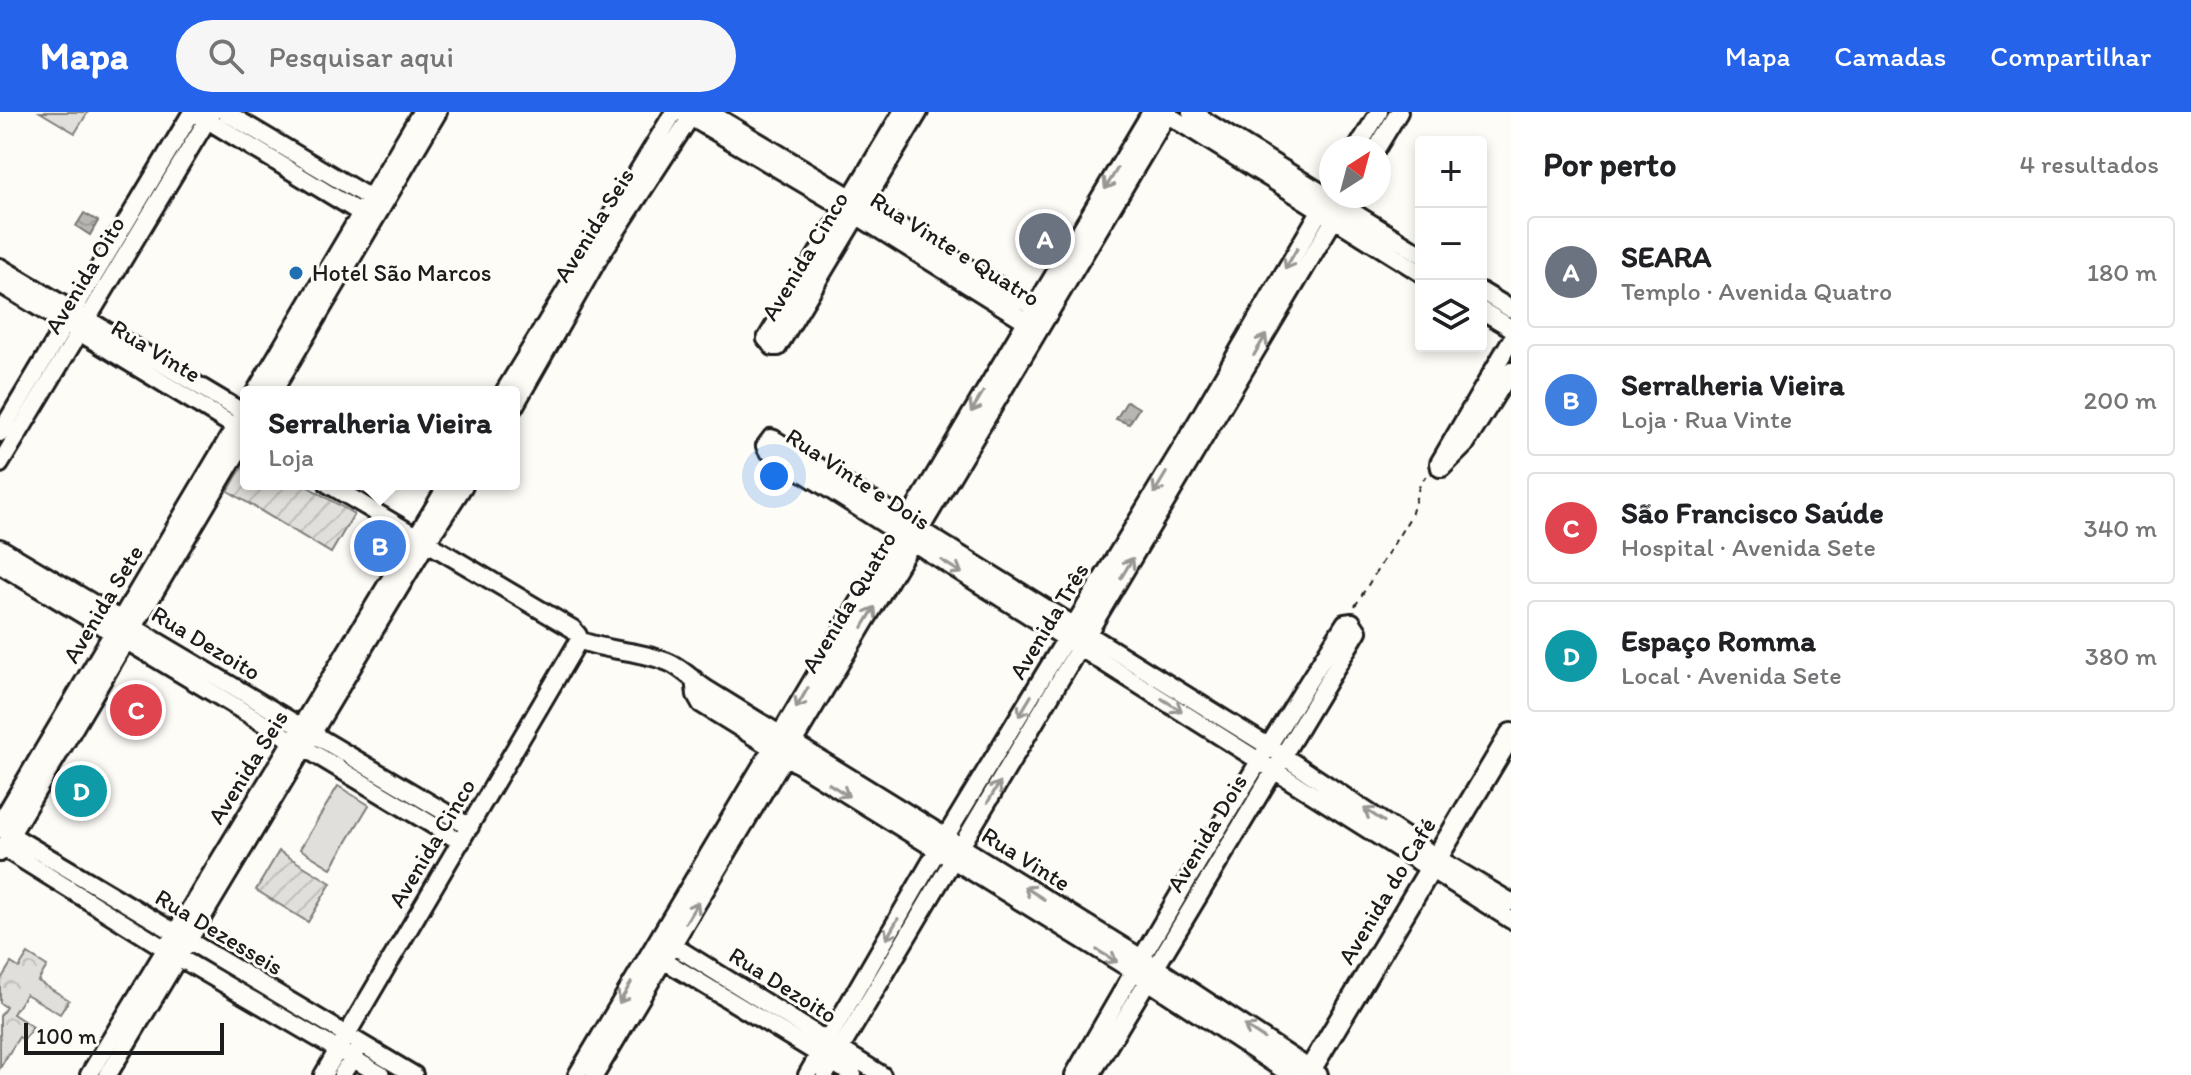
<!DOCTYPE html>
<html lang="pt">
<meta charset="utf-8">
<style>
body{margin:0;font-family:Itim,sans-serif;background:#f6f6f6;color:#202124}
.controls{position:absolute;right:24px;top:24px;display:grid;overflow:hidden;border-radius:8px;box-shadow:0 4px 12px #0003}
.controls button{width:72px;height:72px;display:grid;place-items:center;padding:0;border:0;border-bottom:2px solid #e0e0e0;background:#fff;color:#202124;font:40px sans-serif}
.compass{position:absolute;left:1319px;top:24px;width:72px;height:72px;border-radius:50%;background:#fff;box-shadow:0 4px 12px #0003;rotate:36deg}
.scale{position:absolute;left:24px;bottom:20px;width:200px;box-sizing:border-box;padding-left:8px;border:4px solid #1c1c1c;border-top:0;font-size:22px;line-height:28px;white-space:nowrap;color:#1c1c1c;-webkit-text-stroke:6px #fdfcf7;paint-order:stroke}
.you{position:absolute;left:774px;top:364px;width:28px;height:28px;margin:-20px;border:6px solid #fff;border-radius:50%;background:#1a73e8;box-shadow:0 0 0 12px #1a73e833}
.badge{display:grid;place-items:center;width:52px;height:52px;border-radius:50%;background:#2563eb;color:#fff;font-size:26px;font-weight:700}
.pin{position:absolute;translate:-50% -50%;border:4px solid #fff;box-shadow:0 2px 8px #0006}
.popup{position:absolute;left:240px;top:274px;width:280px;height:104px;box-sizing:border-box;display:grid;place-content:center;border-radius:8px;background:#fff;filter:drop-shadow(0 2px 6px #0005);font-size:26px;white-space:nowrap;color:#757577}
.popup b{font-size:30px;color:#202124}
.popup::after{content:'';position:absolute;left:50%;top:100%;margin-left:-16px;border:16px solid transparent;border-top-color:#fff}
.list{margin:0;padding:0;list-style:none}
h2{display:flex;justify-content:space-between;align-items:center;height:104px;margin:0;padding:0 32px;font-size:34px}
h2 small{font-size:26px;font-weight:400;color:#757577}
.list li{display:grid;grid-template-columns:52px 1fr auto;gap:24px;align-items:center;box-sizing:border-box;height:112px;margin:0 16px 16px;padding:0 16px;border:2px solid #e0e0e0;border-radius:8px}
.list b{display:block;font-size:30px;white-space:nowrap}
.list p{margin:0;font-size:26px;white-space:nowrap;color:#757577}
.list em{font-size:26px;font-style:normal;color:#757577}
.icon{flex:none;width:44px;height:44px;fill:none;stroke:currentColor;stroke-width:2;stroke-linecap:round;stroke-linejoin:round}
.map{position:relative;flex:none;width:1511px;height:963px;overflow:hidden}
header{display:flex;align-items:center;gap:48px;box-sizing:border-box;height:112px;padding:0 40px;background:#2563eb;color:#fff}
header strong{font-size:38px}
nav{display:flex;gap:44px;margin-inline-start:auto;font-size:28px}
.search{width:560px;height:72px;background:#f6f6f6;display:flex;align-items:center;gap:20px;box-sizing:border-box;padding:0 28px;border-radius:44px;color:#757577;font-size:30px}
main{display:flex}
aside{flex:1;background:#fff}
.map>svg:first-child{display:block}
.grass{fill:#e0dfdb;stroke:#7e7e7c;stroke-width:2}
.forest{fill:url(#forest-crowns);stroke:#7e7e7c;stroke-width:2}
.garden{fill:url(#garden-furrows);stroke:#7e7e7c;stroke-width:2}
.water{fill:url(#water-waves);stroke:#797876;stroke-width:2}
.lines{fill:none;stroke-linecap:round;stroke-linejoin:round}
.minor-casing{stroke:#1c1c1c;stroke-width:22}
.major-casing{stroke:#1c1c1c;stroke-width:26}
.path{stroke:#1c1c1c;stroke-width:2;stroke-dasharray:6 6;stroke-linecap:butt}
.minor{stroke:#fdfcf7;stroke-width:16}
.major{stroke:#fdfcf7;stroke-width:20}
.oneway{stroke:#989794}
.poi-dot{fill:#1f6fb2;stroke:#fdfcf7;stroke-width:3}
.labels{text-anchor:middle;stroke-width:6;stroke-linejoin:round;paint-order:stroke}
.street-label{font-size:24px;fill:#1c1c1c;stroke:#fdfcf7}
.poi-label{font-size:24px;fill:#1c1c1c;stroke:#fdfcf7;text-anchor:start}
</style>
<header>
<strong>Mapa</strong>
<div class="search"><svg class="icon" aria-label="search" viewBox="0 0 24 24"><circle cx="10" cy="10" r="6"/><path d="M15 15l6 6"/></svg>Pesquisar aqui</div>
<nav><a>Mapa</a><a>Camadas</a><a>Compartilhar</a></nav>
</header>
<main>
<div class="map">
<svg width="1511" height="963" viewBox="0 0 1511 963">
<defs>
<pattern id="forest-crowns" width="20" height="18" patternUnits="userSpaceOnUse" patternTransform="scale(2)"><rect width="20" height="18" fill="#e0dfdb"/><path d="M2 6a3 3 0 1 1 6 0M12 15a3 3 0 1 1 6 0" fill="none" stroke="#c0bfbb"/></pattern>
<pattern id="garden-furrows" width="10" height="10" patternUnits="userSpaceOnUse" patternTransform="scale(2)"><rect width="10" height="10" fill="#e0dfdb"/><path d="M-1 1l2-2M0 10L10 0M9 11l2-2" fill="none" stroke="#c0bfbb"/></pattern>
<pattern id="water-waves" width="16" height="10" patternUnits="userSpaceOnUse" patternTransform="scale(2)"><rect width="16" height="10" fill="#b7b6b2"/><path d="M0 5q4-4 8 0t8 0" fill="none" stroke="#9d9c98"/></pattern>
</defs>
<rect width="100%" height="100%" fill="#fdfcf7"/>
<filter id="ink" filterUnits="userSpaceOnUse"><feTurbulence type="fractalNoise" baseFrequency=".0125" numOctaves="2"/><feDisplacementMap in="SourceGraphic" scale="16" xChannelSelector="R" yChannelSelector="G"/><feConvolveMatrix kernelMatrix="1 2 1 2 8 2 1 2 1" color-interpolation-filters="sRGB"/></filter>
<g filter="url(#ink)">
<path class="grass" d="M40,0h48l-13,21z
M338,674l31,19 -38,63 -31,-19z"/>
<path class="forest" d="M28,842l19,12 -9,15 31,19 -9,14 -34,-20 -13,20 20,13 -9,13 -5,-3 -19,31v-52l6,-9 -6,-4v-22l11,-18 8,5z"/>
<path class="garden" d="M246,348v24h57l51,30 -23,39 -103,-62z
M279,739l52,32 -23,39 -52,-32z"/>
<path class="water" d="M84,101l14,8 -8,14 -14,-9z
M1127,289l12,7 -10,16 -13,-5z"/>
<g class="lines">
<defs>
<path id="minor" d="M225,0l153,91
M682,0l161,95 189,118
M709,0l333,200
M902,0l-136,227 7,8h5l141,-235
M1163,0l258,161
M1191,0l230,142
M199,3l168,102
M1357,36l22,-36
M1377,36l22,-36
M0,155l246,147
M0,172l242,147
M1481,179l30,18
M1481,198l30,18
M255,280l166,-280
M273,280l165,-280
M504,280l170,-280
M514,295l86,-151 94,-144
M0,321l192,-321
M0,352l212,-352
M1440,356l-1,-5 72,-123
M1442,356l23,-23 46,-74
M0,436l470,279
M0,453l461,277
M579,528c29,12 62,10 91,23 13,6 23,17 35,25l435,269 179,118
M694,567l2,16 5,9 432,267 158,104
M0,711l246,-415
M3,718l411,245
M0,734l180,112 201,117
M0,741l246,-415
M1511,790l-64,-38 -179,-118 -494,-307 -3,-1 -6,8 2,4 744,470
M666,829l216,134
M655,843l198,120
M89,963l359,-591
M108,963l318,-531 39,-60
M323,963l256,-435 -1,-5 -5,-6 -245,-145
M342,963l16,-26
M577,963l574,-963
M595,963l574,-963
M807,963l130,-224 248,-409 146,-250
M825,963l523,-879
M1074,963c87,-153 177,-303 271,-452l7,-1 6,9 -267,444"/>
<path id="major" d="M1307,963l204,-341"/>
</defs>
<use href="#minor" class="minor-casing"/>
<use href="#major" class="major-casing"/>
<path class="path" d="M1355,494l56,-90 8,-29 7,-11"/>
<use href="#minor" class="minor"/>
<use href="#major" class="major"/>
</g>
<defs><path id="oneway-shaft" d="M-6 0H5M1.5-3L5.5 0L1.5 3" fill="none" stroke-width="1.6" stroke-linecap="round" stroke-linejoin="round" transform="scale(2)"/></defs>
<g class="oneway">
<use href="#oneway-shaft" transform="translate(1111 67) rotate(121)"/>
<use href="#oneway-shaft" transform="translate(1291 147) rotate(120)"/>
<use href="#oneway-shaft" transform="translate(1260 233) rotate(-59)"/>
<use href="#oneway-shaft" transform="translate(977 290) rotate(121)"/>
<use href="#oneway-shaft" transform="translate(1160 371) rotate(121)"/>
<use href="#oneway-shaft" transform="translate(952 455) rotate(32)"/>
<use href="#oneway-shaft" transform="translate(1127 456) rotate(-59)"/>
<use href="#oneway-shaft" transform="translate(869 505) rotate(-59)"/>
<use href="#oneway-shaft" transform="translate(802 586) rotate(120)"/>
<use href="#oneway-shaft" transform="translate(1172 593) rotate(32)"/>
<use href="#oneway-shaft" transform="translate(1025 594) rotate(121)"/>
<use href="#oneway-shaft" transform="translate(839 678) rotate(32)"/>
<use href="#oneway-shaft" transform="translate(994 680) rotate(-59)"/>
<use href="#oneway-shaft" transform="translate(1374 703) rotate(-147)"/>
<use href="#oneway-shaft" transform="translate(1034 781) rotate(-148)"/>
<use href="#oneway-shaft" transform="translate(692 800) rotate(-59)"/>
<use href="#oneway-shaft" transform="translate(892 817) rotate(120)"/>
<use href="#oneway-shaft" transform="translate(1107 844) rotate(31)"/>
<use href="#oneway-shaft" transform="translate(625 881) rotate(121)"/>
<use href="#oneway-shaft" transform="translate(1254 920) rotate(-147)"/>
</g>
</g>
<circle class="poi-dot" cx="296" cy="161" r="8"/>
<g class="labels">
<g class="street-label">
<text transform="translate(594 113) rotate(-58)" y="8">Avenida Seis</text>
<text transform="translate(955 137) rotate(32)" y="8">Rua Vinte e Quatro</text>
<text transform="translate(805 144) rotate(-59)" y="8">Avenida Cinco</text>
<text transform="translate(85 163) rotate(-59)" y="8">Avenida Oito</text>
<text transform="translate(156 239) rotate(31)" y="8">Rua Vinte</text>
<text transform="translate(858 367) rotate(33)" y="8">Rua Vinte e Dois</text>
<text transform="translate(849 490) rotate(-59)" y="8">Avenida Quatro</text>
<text transform="translate(103 492) rotate(-59)" y="8">Avenida Sete</text>
<text transform="translate(1049 509) rotate(-59)" y="8">Avenida Três</text>
<text transform="translate(206 531) rotate(31)" y="8">Rua Dezoito</text>
<text transform="translate(248 655) rotate(-58)" y="8">Avenida Seis</text>
<text transform="translate(1207 721) rotate(-59)" y="8">Avenida Dois</text>
<text transform="translate(432 731) rotate(-59)" y="8">Avenida Cinco</text>
<text transform="translate(1026 747) rotate(32)" y="8">Rua Vinte</text>
<text transform="translate(1387 779) rotate(-59)" y="8">Avenida do Café</text>
<text transform="translate(219 820) rotate(31)" y="8">Rua Dezesseis</text>
<text transform="translate(783 873) rotate(32)" y="8">Rua Dezoito</text>
</g>
<g class="poi-label">
<text x="312" y="169">Hotel São Marcos</text>
</g>
</g>
</svg>
<div class="controls">
<button>+</button>
<button>−</button>
<button><svg class="icon" aria-label="layers" viewBox="0 0 24 24"><path d="M12 4l9 5-9 5-9-5zM3 14l9 5 9-5"/></svg></button>
</div>
<svg class="compass" viewBox="-18 -18 36 36"><path d="M0-13l5 13h-10z" fill="#e53935"/><path d="M0 13l5-13h-10z" fill="#757577"/></svg>
<div class="scale">100 m</div>
<div class="you"></div>
<div class="pin badge" style="left:1045px;top:127px;background:#6b7280">A</div>
<div class="pin badge" style="left:380px;top:434px;background:#3f7fe0">B</div>
<div class="popup"><b>Serralheria Vieira</b>Loja</div>
<div class="pin badge" style="left:136px;top:598px;background:#e0444e">C</div>
<div class="pin badge" style="left:81px;top:679px;background:#0f9aa8">D</div>
</div>
<aside>
<h2>Por perto<small>4 resultados</small></h2>
<ul class="list">
<li><span class="badge" style="background:#6b7280">A</span><div><b>SEARA</b><p>Templo · Avenida Quatro</p></div><em>180 m</em></li>
<li><span class="badge" style="background:#3f7fe0">B</span><div><b>Serralheria Vieira</b><p>Loja · Rua Vinte</p></div><em>200 m</em></li>
<li><span class="badge" style="background:#e0444e">C</span><div><b>São Francisco Saúde</b><p>Hospital · Avenida Sete</p></div><em>340 m</em></li>
<li><span class="badge" style="background:#0f9aa8">D</span><div><b>Espaço Romma</b><p>Local · Avenida Sete</p></div><em>380 m</em></li>
</ul>
</aside>
</main>
